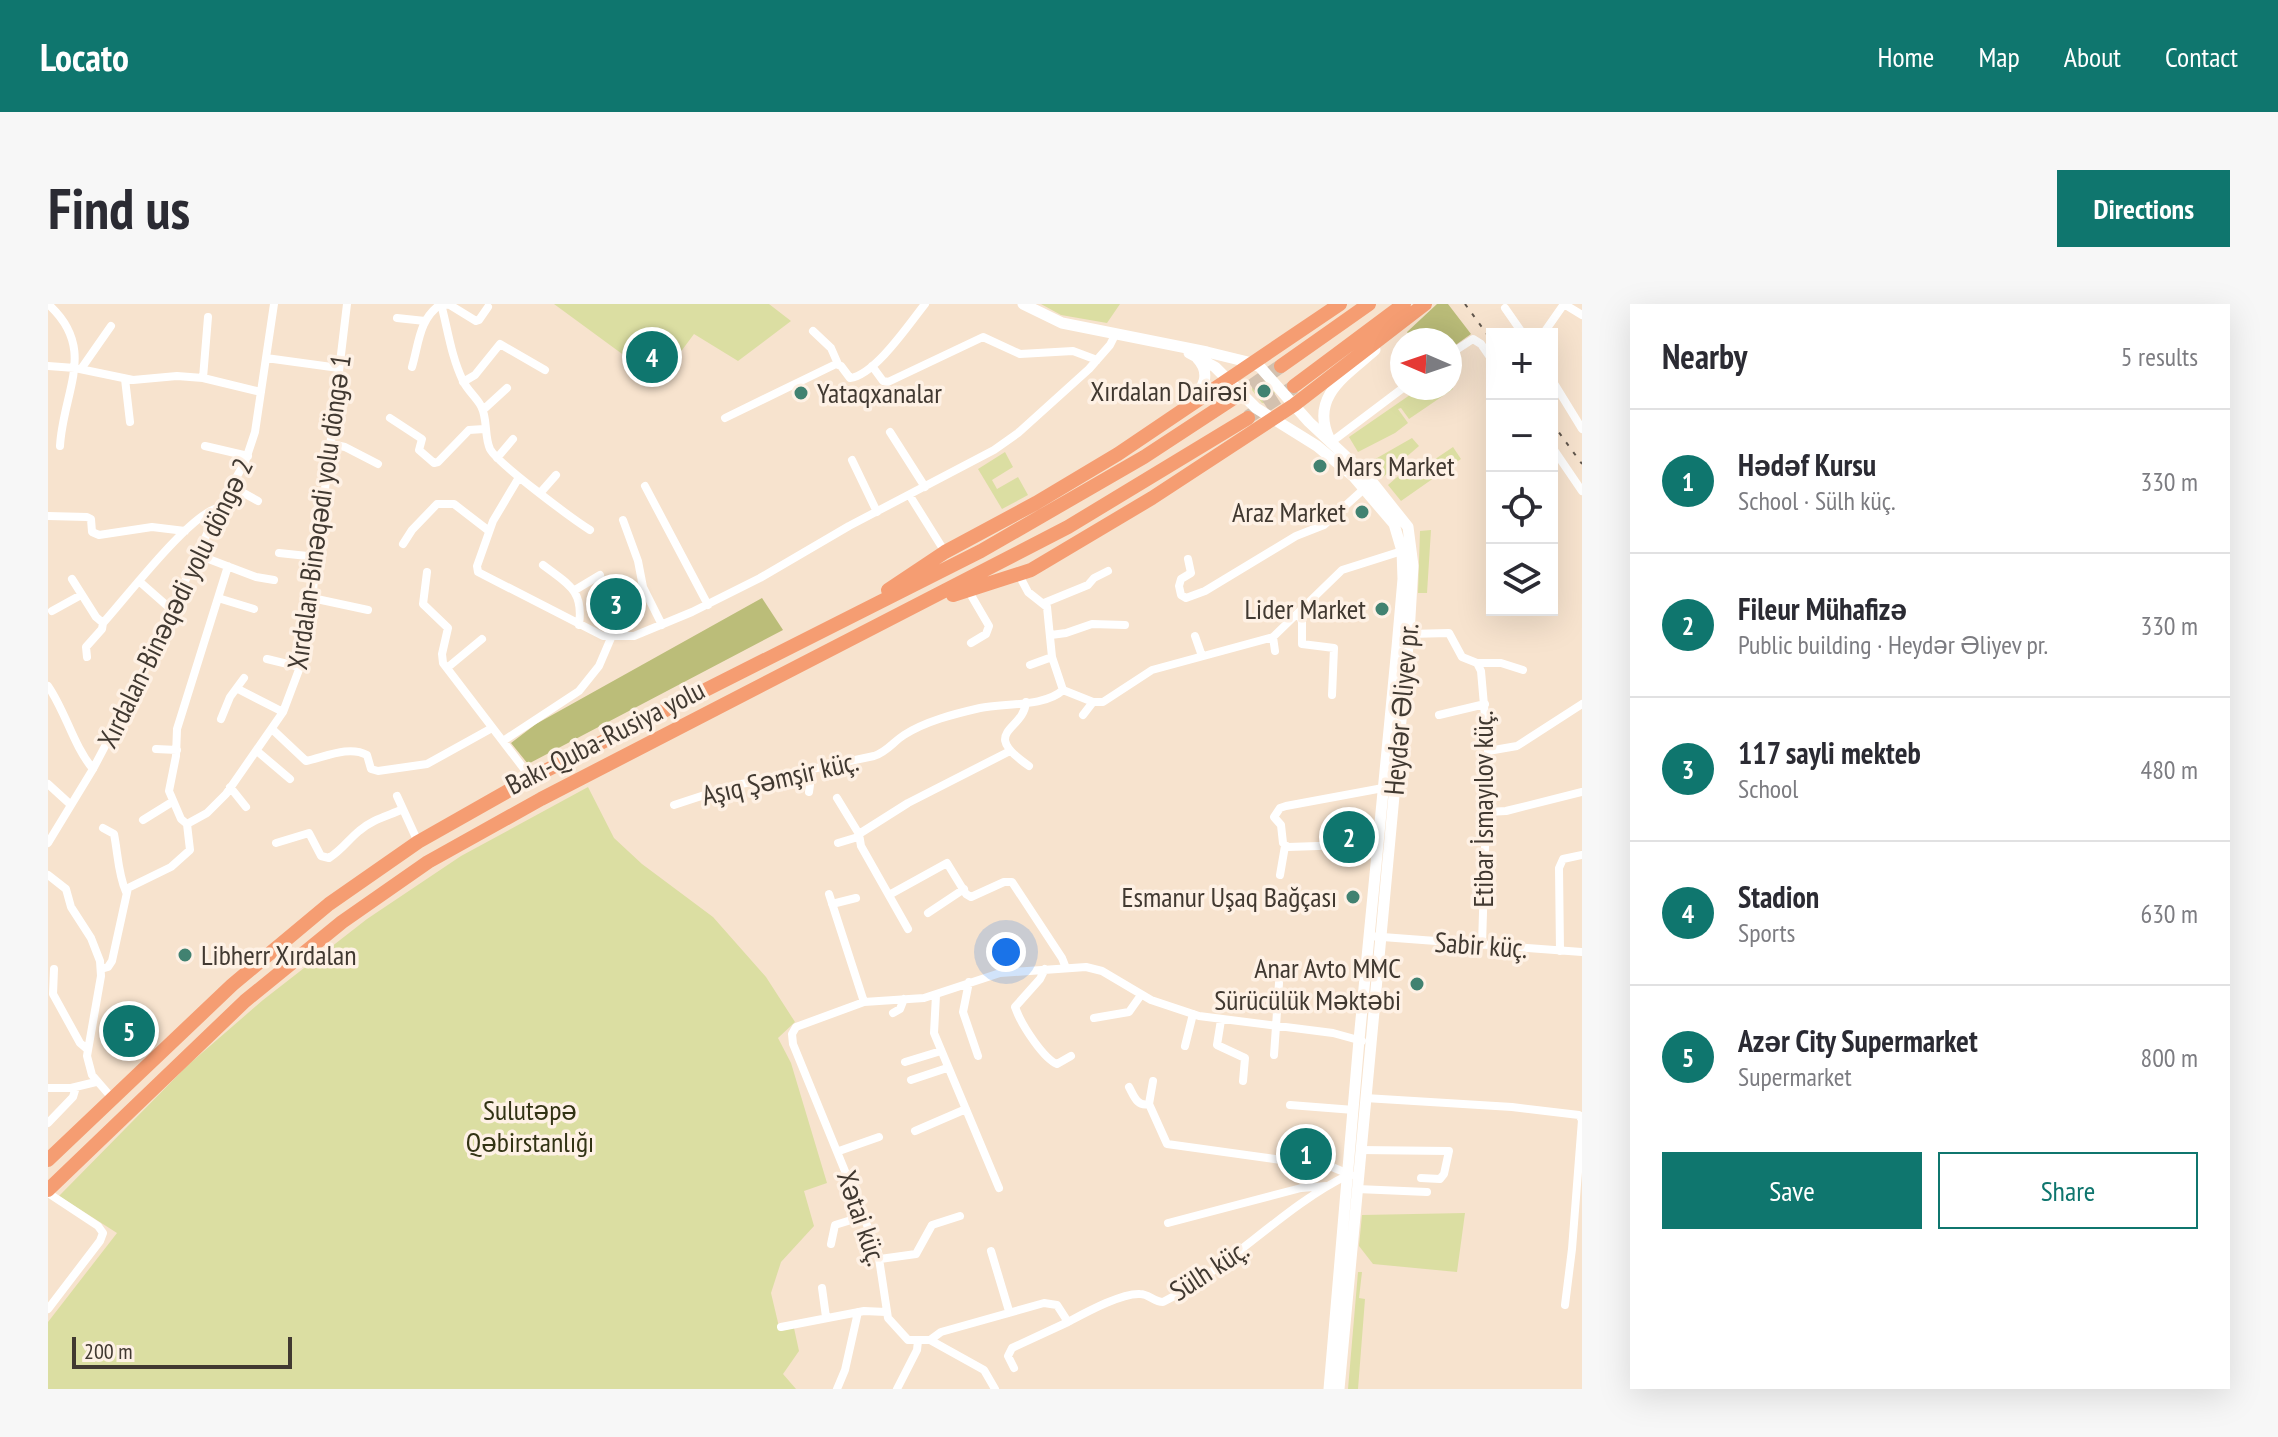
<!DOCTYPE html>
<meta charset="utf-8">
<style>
body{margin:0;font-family:"PT Sans Narrow",sans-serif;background:#f7f7f7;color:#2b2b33}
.controls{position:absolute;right:24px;top:24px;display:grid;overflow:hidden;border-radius:0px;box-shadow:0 8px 32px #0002}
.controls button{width:72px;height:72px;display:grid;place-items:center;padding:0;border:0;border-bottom:2px solid #e1e1e2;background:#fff;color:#2b2b33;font:40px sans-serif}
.compass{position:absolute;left:1342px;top:24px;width:72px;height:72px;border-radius:50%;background:#fff;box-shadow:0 8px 32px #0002;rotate:272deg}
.scale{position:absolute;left:24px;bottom:20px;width:220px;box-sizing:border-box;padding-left:8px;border:4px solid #413931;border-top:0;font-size:22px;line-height:28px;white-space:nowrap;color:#413931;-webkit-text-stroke:6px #fef1e5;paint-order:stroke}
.you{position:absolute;left:958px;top:648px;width:28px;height:28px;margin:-20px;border:6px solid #fff;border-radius:50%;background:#1a73e8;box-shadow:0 0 0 12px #1a73e833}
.badge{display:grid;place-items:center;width:52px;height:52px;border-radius:50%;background:#0f766e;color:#fff;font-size:26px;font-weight:700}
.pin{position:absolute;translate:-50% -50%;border:4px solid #fff;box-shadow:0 2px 8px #0006}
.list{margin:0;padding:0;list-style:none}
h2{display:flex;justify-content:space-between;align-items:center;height:104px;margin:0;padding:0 32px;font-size:34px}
h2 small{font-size:26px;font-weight:400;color:#7c7c81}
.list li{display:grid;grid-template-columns:52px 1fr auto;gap:24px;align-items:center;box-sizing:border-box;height:144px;padding:0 32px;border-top:2px solid #e1e1e2}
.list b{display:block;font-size:30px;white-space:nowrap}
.list p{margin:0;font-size:26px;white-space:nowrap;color:#7c7c81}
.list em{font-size:26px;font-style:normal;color:#7c7c81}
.actions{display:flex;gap:16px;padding:24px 32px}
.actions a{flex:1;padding:18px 0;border:2px solid #0f766e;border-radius:0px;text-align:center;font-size:28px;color:#0f766e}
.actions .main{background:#0f766e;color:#fff}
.icon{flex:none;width:44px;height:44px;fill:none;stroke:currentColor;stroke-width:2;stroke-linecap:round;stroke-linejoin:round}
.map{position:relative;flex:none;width:1534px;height:1085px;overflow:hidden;border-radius:0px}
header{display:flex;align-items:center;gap:48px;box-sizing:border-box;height:112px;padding:0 40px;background:#0f766e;color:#fff}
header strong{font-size:38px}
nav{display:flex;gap:44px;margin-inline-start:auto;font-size:28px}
.intro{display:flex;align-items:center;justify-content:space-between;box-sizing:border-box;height:192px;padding:0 48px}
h1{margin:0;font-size:56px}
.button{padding:20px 36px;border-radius:0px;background:#0f766e;color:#fff;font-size:28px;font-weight:700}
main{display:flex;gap:48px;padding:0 48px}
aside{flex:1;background:#fff;border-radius:0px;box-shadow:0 8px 32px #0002}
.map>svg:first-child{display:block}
.green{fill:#dbdea2}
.forest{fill:#bbbd79}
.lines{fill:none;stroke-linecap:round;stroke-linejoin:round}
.highway-tunnel{stroke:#d3c1af;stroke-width:14;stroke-dasharray:14 7;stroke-linecap:butt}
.street{stroke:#fff;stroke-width:8}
.secondary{stroke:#fff;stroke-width:11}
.highway{stroke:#f59d72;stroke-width:14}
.rail{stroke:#61574d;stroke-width:2;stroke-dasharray:4 8;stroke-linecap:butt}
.poi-dot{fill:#418271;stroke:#fef1e5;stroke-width:3}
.labels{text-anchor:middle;stroke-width:7;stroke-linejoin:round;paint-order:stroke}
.poi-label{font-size:28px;fill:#413931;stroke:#fef1e5;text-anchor:end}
.street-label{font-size:28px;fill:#413931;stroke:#fef1e5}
.park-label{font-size:28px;fill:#323314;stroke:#fef1e5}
</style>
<header>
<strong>Locato</strong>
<nav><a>Home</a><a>Map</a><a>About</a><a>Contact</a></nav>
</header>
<div class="intro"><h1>Find us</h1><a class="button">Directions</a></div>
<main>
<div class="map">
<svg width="1534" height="1085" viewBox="0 0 1534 1085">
<rect width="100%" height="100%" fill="#f7e3ce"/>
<path class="green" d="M506,0h215l22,17 -53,40 -44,-27 -35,47z
M993,0h79l-13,19 -46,-8z
M1211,73l4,1 12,15 -4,11 -9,-1 -10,-13v-8z
M1402,80l3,5 -44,30 -8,-11 -3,1 10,14 -13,10 -37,19 -9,-15 71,-49h30z
M1364,134l7,8 -37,32 -12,-16z
M1405,143l8,12 -60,42 -13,-16 16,-14 18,-3z
M957,148l8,15 -21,13 5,9 21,-12 10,18 -26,14 -24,-40z
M1383,226l-4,63h-9l2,-62z
M540,483l26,51 28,26 71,53 53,60 29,45 -17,16 13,25 36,120 -23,8 10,35 -33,36 -10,31 9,38 14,-3 5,23 -16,23 13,15h-748v-67l69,-89 -58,-37 129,-131 75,-65 104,-81 94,-63z
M1417,909l-8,59 -84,-8 -14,-18 3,-31z
M1310,968h4l-3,26 6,1 -7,90h-10z"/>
<path class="forest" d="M1389,0h11l23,30 -21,15v-9h-38l-5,-8z
M714,294l21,32 -255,134 -17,-21 25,-19z"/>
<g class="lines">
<path class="highway-tunnel" d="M1186,94l47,-32
M1200,113l46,-30"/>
<path class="street" d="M0,0c50,45 15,87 12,142
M393,0c7,26 10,52 22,77 5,10 13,16 18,25 7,13 3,30 9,43 7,14 84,71 100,81
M393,0l9,1 26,16 3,-1 9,-13
M1457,4l18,26
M349,14l28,3
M765,27l18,17 7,16
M1495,30l21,-30 18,11
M1402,50l23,-15 8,5 11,16
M218,54l73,10
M0,62l27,2 58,12 44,-4 26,2 58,14
M824,62l11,15 5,1 95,-45 37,17 53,-3 24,9
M364,63c7,-24 7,-48 29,-63
M33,65l30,-43
M155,74l5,-61
M77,75l5,43
M1504,76l30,49
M415,78l12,-7 25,-31 45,26
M435,106l24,-22
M342,114l32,21 -3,11 15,13 4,-1 31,-32 15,-1
M677,114l111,-54 5,2 9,12c25,-3 59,-54 75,-74
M842,128l35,55
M1282,139l73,-55
M283,140l14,3 33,17
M157,142l43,10
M1504,143l30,44
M449,154l16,-19
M804,156l25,52
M470,175l-25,42 -16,45 1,6 125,64h31l58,-24 68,-34 89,-52 145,-76 24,-17 71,-64 21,-24 6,-12
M183,182l27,15
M597,182l63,119
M493,188l15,-17
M862,192l35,56
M0,212l39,1 4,2 1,13 7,3 53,-8 33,4
M575,216l15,41 5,26 19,38
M355,240l9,-14 25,-26h17l35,27
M231,249l38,4
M150,251l58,22 18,3
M1140,255l3,14 -10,6 -2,7 2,9 5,3 19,-7 91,-55 28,-11 41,-37
M495,261c25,19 41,25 36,60
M379,268l-4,32 25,24 -6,26 1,9 88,115
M971,271l9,17 19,15 5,50 11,33 30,12h10l49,-32 121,-33 69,-67 60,-19
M24,275l24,38 7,6c22,-24 89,-112 116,-115
M92,278l33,29
M527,286l25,-15
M920,286l21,36 -3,8 -15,9
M170,294l36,11
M264,294l56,12
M996,299l44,-18 6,-7 14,-7
M4,307l29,-16
M1251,309l3,9v22l32,4 -2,47
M1361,330l40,-1 13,24 15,6 4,8 7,80 -6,194
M1003,331l15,-2 26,-9 33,1
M1147,332l7,20
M1225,333l2,14
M39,353l-1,-10 16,-18 1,-6
M219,355l33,8
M1429,359h24l22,7
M982,361l22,-8
M399,364l35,-29
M0,382c18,26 25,59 45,83
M190,385l45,23
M978,398c-2,29 -48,29 3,64
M1035,411l10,-13
M1391,411l46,-11
M173,415l9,-22 14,-19
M224,425l34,32c19,-4 43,-16 61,-6l4,14 7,2 49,-7 65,-36
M455,437l76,-50 20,-25 12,-28
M108,445l21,1
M209,447l33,28
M1440,447l29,-5 65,-42
M0,480l23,21
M182,483l16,20
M761,488l3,-22
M349,492l21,46
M789,494l22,36
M626,501l58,-19 142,-30c13,-4 19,-14 30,-21 22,-14 50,-21 76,-27 24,-5 65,-1 83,-18
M1439,508l19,-1 76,-19
M95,516l29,-18
M139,520l20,-11 19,-19 57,-82 17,-45 12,-69 35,-294
M55,524l11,6c4,20 4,40 12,58
M0,539l45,-74 39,-74 87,-187 26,-46 10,-30 19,-128
M228,539l33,-10 12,23 8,2c13,-8 19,-18 30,-27 12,-11 28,-15 42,-21
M790,539l20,-6
M1330,540l-90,3 -5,-4 -2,-18 -7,-8 6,-9 6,-2 97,-18
M0,571l18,14 5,18 20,31 9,23 1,15 -14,80 5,19 20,23
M1232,571l5,-29
M781,590l35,108
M841,591l58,-32 19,31 5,3 33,-15h8l50,76 4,10
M784,600l24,-6
M880,609l36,-24
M860,625l-47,-83 -2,-12 49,-31 102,-52
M1321,632l213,16
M1512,647l-1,-83 4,-9 19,-4
M6,665l-1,25 27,49 7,6
M53,665l7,-2 4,-6 16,-73 43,-21 19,-17 -3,-26 -6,-5 -12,-28 7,-35 1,-27 51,-163
M997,665l-5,10 -25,28 2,5c6,15 27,47 40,52l14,-8
M921,678l-6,30 15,44
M888,691l-2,38 65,155
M845,709l7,-4 4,-10
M1046,714l35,-6 12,-17
M1173,716l-4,25 28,13 -2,23
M1137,742l8,-32
M1226,751l5,-72
M857,758l36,-11
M863,776l36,-12
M1081,783c5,9 8,20 20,17l4,-23
M0,784h23l25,-6
M1317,794l147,9 67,8 3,5 -10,129 -7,56
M1101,800l18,40 165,23 19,8
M1242,801l64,5
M0,819l25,-26 3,-10
M867,827l51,-22
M1312,846l89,1 -5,23 -4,5 -19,-1
M791,847l40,-14
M1309,885l70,3
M0,889l50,33 5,7 -3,8 -52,68
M1120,919l133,-35 25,-2
M783,940l4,-19 29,-9
M943,947l18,60
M832,955l36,-5 16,-29 28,-9
M774,984l4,29
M733,1023l83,-16 22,1
M882,1036l11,-8 103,-29 13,2 11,17c17,-9 53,-29 72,-28 9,0 14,8 23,8 65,-33 121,-96 185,-127
M966,1064l-6,-12 4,-8 56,-26
M789,1085l8,-19 13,-58
M849,1085l20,-39 1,-9
M947,1085l-11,-19 -54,-30h-22l-20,-22 -10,-66 -85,-208 -1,-10 4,-7 68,-25 60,-4 76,-25 86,-6 16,4 49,29 48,16 134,17 29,8"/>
<path class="secondary" d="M975,0l39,19 145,29 45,11 8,4 49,55 60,56 39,49 5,39 -4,68 -70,755
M1141,49l26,14 41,41 61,38 36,30 41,48 8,27 1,28 -6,68 -38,393 -30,349
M1143,98c12,-14 21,-28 6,-44
M1281,134c-19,-42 17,-62 46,-88"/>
<path class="highway" d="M1233,62l88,-62
M1246,82l110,-82
M840,286l57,-38 91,-49 82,-49 222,-150
M905,291l78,-25 121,-72 142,-93 131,-101
M0,856l184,-175 97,-81 89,-62 113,-64 450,-227 163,-94 90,-59
M0,886l197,-189 97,-79 86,-60 113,-63 527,-272 180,-109"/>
<path class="rail" d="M1417,0l27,37
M1504,119l30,41"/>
</g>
<g class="poi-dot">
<circle cx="1216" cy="87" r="8"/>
<circle cx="753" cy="89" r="8"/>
<circle cx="1272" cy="162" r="8"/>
<circle cx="1314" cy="208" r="8"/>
<circle cx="1334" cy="305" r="8"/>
<circle cx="1305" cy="593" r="8"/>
<circle cx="137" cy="651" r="8"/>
<circle cx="1369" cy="680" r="8"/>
</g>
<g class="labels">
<g class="poi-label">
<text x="1200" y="97">Xırdalan Dairəsi</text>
<text x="769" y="99" text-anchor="start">Yataqxanalar</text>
<text x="1288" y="172" text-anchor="start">Mars Market</text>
<text x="1298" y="218">Araz Market</text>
<text x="1318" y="315">Lider Market</text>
<text x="1289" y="603">Esmanur Uşaq Bağçası</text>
<text x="153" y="661" text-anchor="start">Libherr Xırdalan</text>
<text x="1353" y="674">Anar Avto MMC<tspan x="1353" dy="32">Sürücülük Məktəbi</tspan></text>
</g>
<g class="street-label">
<text transform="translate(271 208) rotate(-82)" y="10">Xırdalan-Binəqədi yolu döngə 1</text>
<text transform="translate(127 299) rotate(-64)" y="10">Xırdalan-Binəqədi yolu döngə 2</text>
<text transform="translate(1353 405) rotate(-85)" y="10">Heydər Əliyev pr.</text>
<text transform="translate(557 433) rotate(-27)" y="10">Bakı-Quba-Rusiya yolu</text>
<text transform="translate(732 474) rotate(-13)" y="10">Aşıq Şəmşir küç.</text>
<text transform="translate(1435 505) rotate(-90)" y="10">Etibar İsmayılov küç.</text>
<text transform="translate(1433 641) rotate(4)" y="10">Sabir küç.</text>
<text transform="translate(814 914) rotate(71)" y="10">Xətai küç.</text>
<text transform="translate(1161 966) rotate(-33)" y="10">Sülh küç.</text>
</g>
<g class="park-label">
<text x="482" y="816">Sulutəpə<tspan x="482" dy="32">Qəbirstanlığı</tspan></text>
</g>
</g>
</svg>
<div class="controls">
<button>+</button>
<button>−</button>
<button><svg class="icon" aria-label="locate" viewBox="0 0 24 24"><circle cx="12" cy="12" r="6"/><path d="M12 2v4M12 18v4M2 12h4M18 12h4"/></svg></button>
<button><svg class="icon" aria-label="layers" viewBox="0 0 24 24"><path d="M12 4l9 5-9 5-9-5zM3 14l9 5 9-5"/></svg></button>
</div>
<svg class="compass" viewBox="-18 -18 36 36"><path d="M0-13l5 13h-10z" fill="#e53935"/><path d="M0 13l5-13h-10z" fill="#7c7c81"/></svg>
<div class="scale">200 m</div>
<div class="you"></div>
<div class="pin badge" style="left:1258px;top:850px">1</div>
<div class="pin badge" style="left:1301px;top:533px">2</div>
<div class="pin badge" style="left:568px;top:300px">3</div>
<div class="pin badge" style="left:604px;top:53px">4</div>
<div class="pin badge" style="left:81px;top:727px">5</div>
</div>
<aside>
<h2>Nearby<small>5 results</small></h2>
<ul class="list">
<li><span class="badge">1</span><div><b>Hədəf Kursu</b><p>School · Sülh küç.</p></div><em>330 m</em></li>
<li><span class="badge">2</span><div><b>Fileur Mühafizə</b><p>Public building · Heydər Əliyev pr.</p></div><em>330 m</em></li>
<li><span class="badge">3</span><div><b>117 sayli mekteb</b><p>School</p></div><em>480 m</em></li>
<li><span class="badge">4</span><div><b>Stadion</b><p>Sports</p></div><em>630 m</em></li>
<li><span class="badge">5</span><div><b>Azər City Supermarket</b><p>Supermarket</p></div><em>800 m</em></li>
</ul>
<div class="actions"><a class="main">Save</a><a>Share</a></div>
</aside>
</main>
